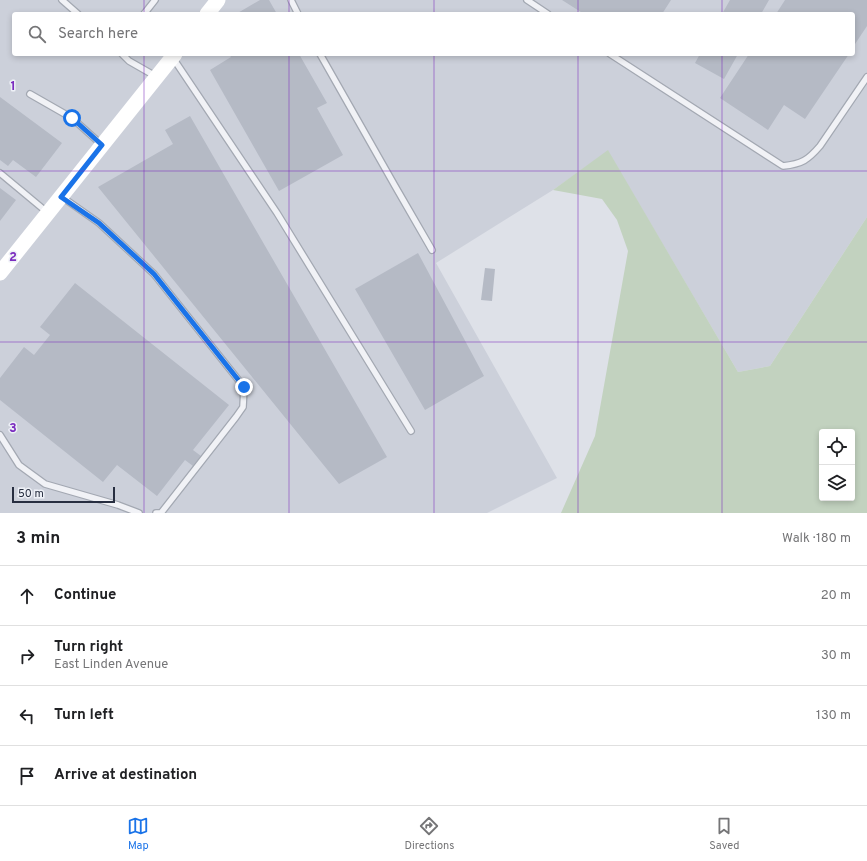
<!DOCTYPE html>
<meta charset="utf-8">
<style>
body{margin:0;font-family:Overpass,sans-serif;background:#f6f6f6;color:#202124}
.controls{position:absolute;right:12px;bottom:12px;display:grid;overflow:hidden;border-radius:4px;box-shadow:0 2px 6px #0003}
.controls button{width:36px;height:36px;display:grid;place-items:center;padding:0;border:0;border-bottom:1px solid #e0e0e0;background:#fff;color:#202124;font:20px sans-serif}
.scale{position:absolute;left:12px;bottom:10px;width:103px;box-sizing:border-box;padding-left:4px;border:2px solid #272e40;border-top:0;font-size:11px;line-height:14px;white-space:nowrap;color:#272e40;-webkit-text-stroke:3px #edf0f6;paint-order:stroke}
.stop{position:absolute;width:12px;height:12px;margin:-9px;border:3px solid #1a73e8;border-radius:50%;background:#fff}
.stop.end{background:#1a73e8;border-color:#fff;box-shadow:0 1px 4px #0008}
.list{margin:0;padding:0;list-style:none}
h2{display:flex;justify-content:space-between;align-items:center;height:52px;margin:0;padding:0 16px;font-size:17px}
h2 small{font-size:13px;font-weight:400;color:#757577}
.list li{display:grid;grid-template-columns:26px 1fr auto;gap:12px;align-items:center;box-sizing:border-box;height:60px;padding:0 16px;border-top:1px solid #e0e0e0}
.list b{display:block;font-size:15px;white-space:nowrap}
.list p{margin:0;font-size:13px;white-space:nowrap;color:#757577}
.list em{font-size:13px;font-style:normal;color:#757577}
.icon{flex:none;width:22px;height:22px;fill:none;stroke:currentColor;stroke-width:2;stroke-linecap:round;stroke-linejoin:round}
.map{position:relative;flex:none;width:867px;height:513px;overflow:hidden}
.search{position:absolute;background:#fff;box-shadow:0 2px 6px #0003;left:12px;right:12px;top:12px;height:44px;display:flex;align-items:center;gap:10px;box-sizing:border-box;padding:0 14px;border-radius:4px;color:#757577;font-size:15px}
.sheet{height:292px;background:#fff}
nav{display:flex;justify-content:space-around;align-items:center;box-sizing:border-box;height:56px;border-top:1px solid #e0e0e0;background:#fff;font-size:11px;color:#757577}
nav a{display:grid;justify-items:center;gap:2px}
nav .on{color:#1a73e8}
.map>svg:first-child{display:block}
.built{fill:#ccd0da;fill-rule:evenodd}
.green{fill:#c2d2bf;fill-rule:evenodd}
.building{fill:#b5bac5}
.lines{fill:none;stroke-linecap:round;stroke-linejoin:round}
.lane-casing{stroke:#a3a8b2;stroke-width:8}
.lane{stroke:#f1f2f6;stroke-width:5.5}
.secondary{stroke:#fff;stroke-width:15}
.route{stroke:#1a73e8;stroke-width:5}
.grid{fill:none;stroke:#7b2cbf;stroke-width:1;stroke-opacity:0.55}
.grid-label{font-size:13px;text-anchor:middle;font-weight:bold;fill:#7b2cbf;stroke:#edf0f6;stroke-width:3;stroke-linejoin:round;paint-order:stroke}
</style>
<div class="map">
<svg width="867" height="513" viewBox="0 0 867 513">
<rect width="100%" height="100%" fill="#dee1e8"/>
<path class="built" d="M0,0h867v217l-97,149 -32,6 -130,-221 -55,39 -117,73 121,215 -70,35h-487zM14,14h839v40h-839z"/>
<path class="green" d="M608,150l130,222 32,-6 97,-149v296h-306l34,-77 33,-185 -11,-31 -15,-21 -49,-9zM822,432h30v66h-30z"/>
<path class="building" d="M260,0h9l8,14h-41z
M562,0h109l-9,14h-78z
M730,0h39l-8,14h-39z
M785,0h82v26l-14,21v-33h-77z
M229,54h70l28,49 -10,5 26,47 -64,36 -69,-121 21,-13z
M700,54h38l-14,25 -29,-16z
M749,54h100l-44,65 -21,-14 -16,25 -48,-32z
M0,97l62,46 -26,34 -23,-17 -5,6 -8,-6z
M190,116l197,341 -48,27 -241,-297 75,-43 -8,-14z
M0,188l16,12 -16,21z
M418,253l66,123 -59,34 -70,-121z
M485,268l10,1 -3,32 -11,-1z
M75,283l154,122 -36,45 8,6 -8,10 -8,-6 -28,36 -40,-31 -14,17 -103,-82v-22l24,-31 10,8 16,-20 -10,-8z"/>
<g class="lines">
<defs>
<path id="lane" d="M62,0l16,14
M291,0l7,14
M527,0l21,14
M144,14l11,-14
M122,54l7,7 28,16
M320,54l75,132 37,64
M610,54l173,112c19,-2 25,-6 37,-20l47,-69
M173,58l104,155 134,218
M30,94l42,24 30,27
M0,173l48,40
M62,197l37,26 55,51 90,113 -1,20 -7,10 -75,96h-5
M0,435l19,30 26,19 73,21 21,8"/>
</defs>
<use href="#lane" class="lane-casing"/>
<use href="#lane" class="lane"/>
<path class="secondary" d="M207,14l11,-14
M0,273l175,-219"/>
</g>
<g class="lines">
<path class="route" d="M72,118l30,27 -41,52 38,26 55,51 90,113"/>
</g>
<path class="grid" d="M144,0v14M289,0v14M434,0v14M578,0v14M722,0v14M144,54v459M289,54v459M434,54v459M578,54v459M722,54v459M0,171h867M0,342h867"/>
<g class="grid-label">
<text x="13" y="90">1</text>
<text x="13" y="261">2</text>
<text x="13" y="432">3</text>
</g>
</svg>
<div class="controls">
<button><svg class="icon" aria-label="locate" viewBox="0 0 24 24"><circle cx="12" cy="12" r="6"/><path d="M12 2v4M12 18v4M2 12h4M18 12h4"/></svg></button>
<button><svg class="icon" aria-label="layers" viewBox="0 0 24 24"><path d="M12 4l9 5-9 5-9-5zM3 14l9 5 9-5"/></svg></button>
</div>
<div class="scale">50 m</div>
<div class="stop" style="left:72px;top:118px"></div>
<div class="stop end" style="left:244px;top:387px"></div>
<div class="search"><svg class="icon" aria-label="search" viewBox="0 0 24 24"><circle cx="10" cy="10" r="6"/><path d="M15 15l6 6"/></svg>Search here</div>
</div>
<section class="sheet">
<h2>3 min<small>Walk · 180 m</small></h2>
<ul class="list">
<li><svg class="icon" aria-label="ahead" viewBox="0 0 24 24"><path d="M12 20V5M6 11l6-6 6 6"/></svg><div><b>Continue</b></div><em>20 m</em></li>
<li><svg class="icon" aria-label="right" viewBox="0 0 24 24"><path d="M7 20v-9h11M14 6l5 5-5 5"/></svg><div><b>Turn right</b><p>East Linden Avenue</p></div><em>30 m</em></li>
<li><svg class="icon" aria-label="left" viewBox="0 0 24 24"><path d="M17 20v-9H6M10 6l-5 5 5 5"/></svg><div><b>Turn left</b></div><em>130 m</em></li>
<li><svg class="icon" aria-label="arrive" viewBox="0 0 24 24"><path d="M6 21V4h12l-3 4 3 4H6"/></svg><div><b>Arrive at destination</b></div></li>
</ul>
</section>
<nav>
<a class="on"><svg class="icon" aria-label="map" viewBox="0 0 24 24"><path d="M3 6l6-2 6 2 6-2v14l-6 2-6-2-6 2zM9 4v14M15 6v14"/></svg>Map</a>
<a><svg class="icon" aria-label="directions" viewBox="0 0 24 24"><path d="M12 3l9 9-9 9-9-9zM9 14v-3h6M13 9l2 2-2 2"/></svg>Directions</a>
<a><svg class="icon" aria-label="saved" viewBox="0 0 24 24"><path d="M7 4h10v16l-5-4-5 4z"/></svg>Saved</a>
</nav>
